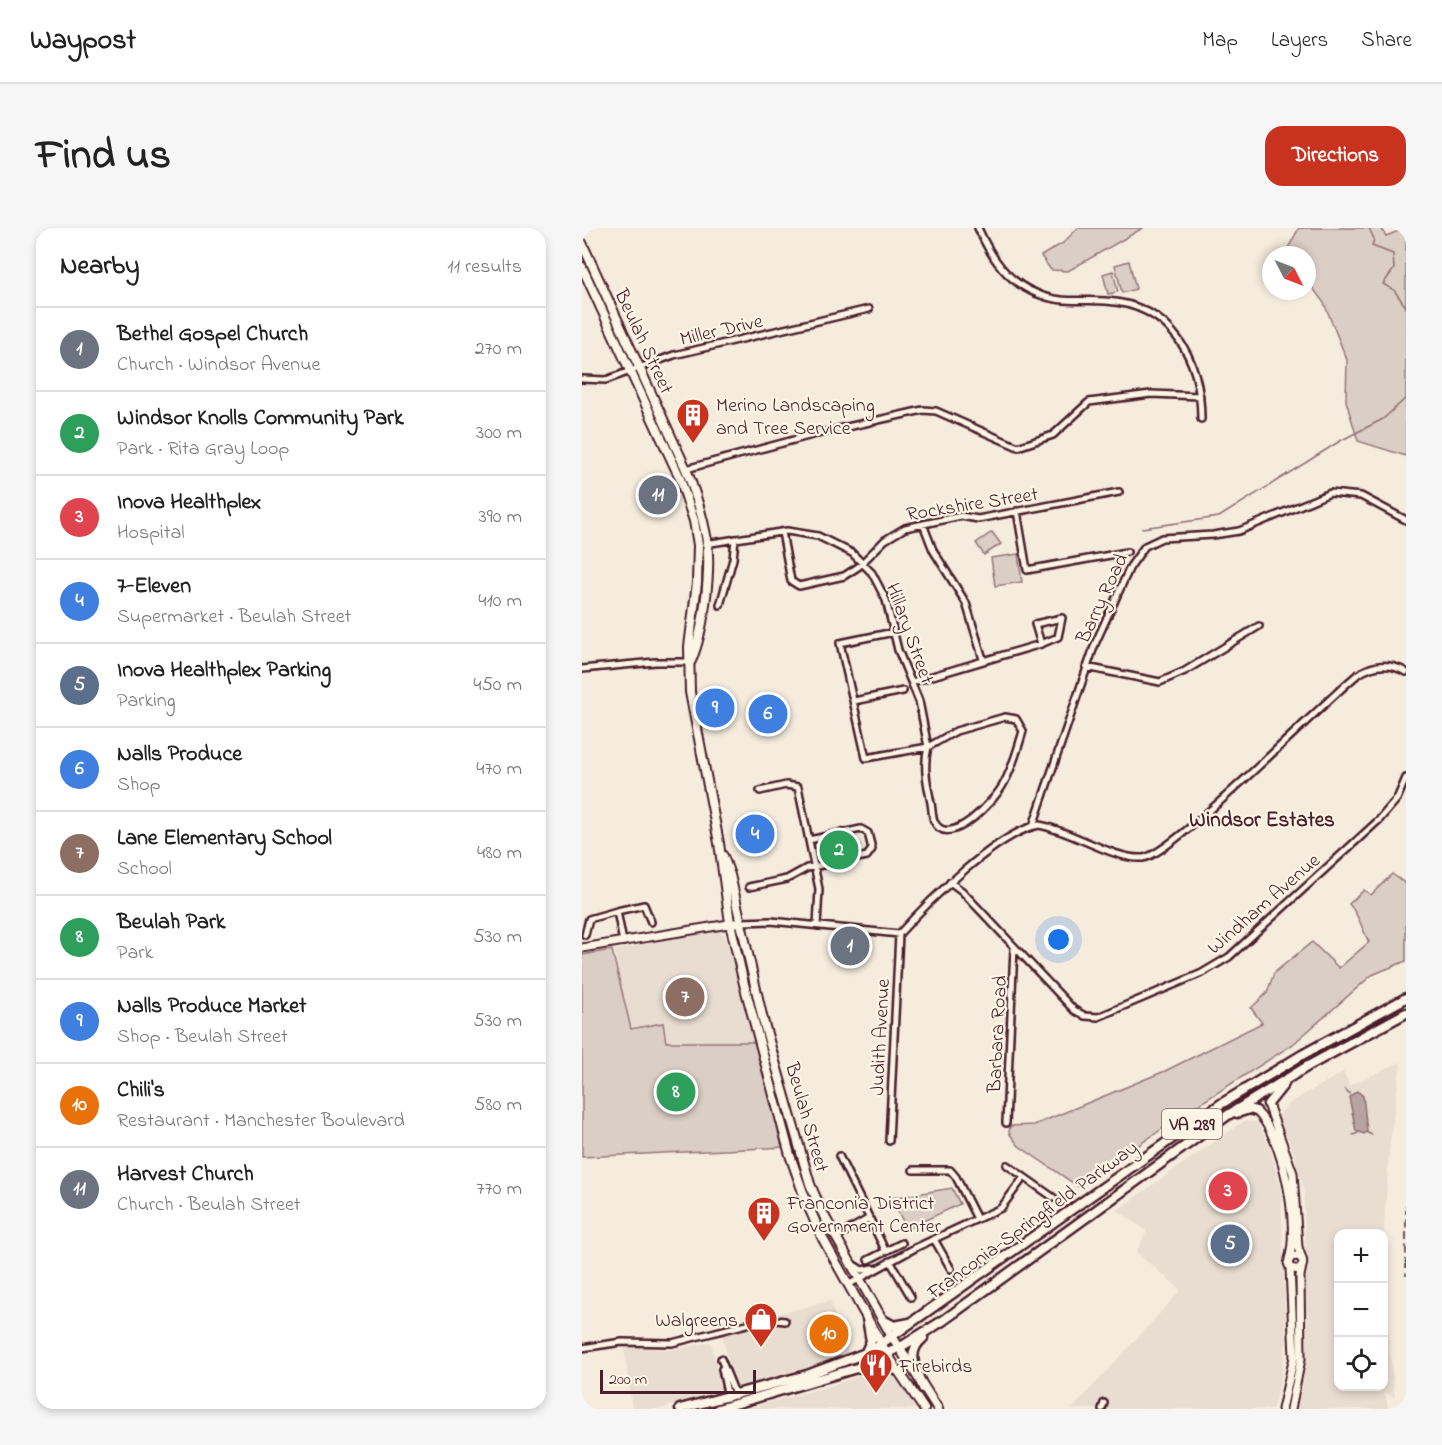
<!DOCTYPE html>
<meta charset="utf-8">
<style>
body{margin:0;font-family:"Indie Flower",sans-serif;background:#f6f6f6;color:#222}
.controls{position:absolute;right:18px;bottom:18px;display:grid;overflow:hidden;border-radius:12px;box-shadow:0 3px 9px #0003}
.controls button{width:54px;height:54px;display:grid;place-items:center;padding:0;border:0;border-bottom:2px solid #e0e0e0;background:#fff;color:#222;font:30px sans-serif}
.compass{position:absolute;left:680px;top:18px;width:54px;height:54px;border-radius:50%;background:#fff;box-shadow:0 3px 9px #0003;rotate:132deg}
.scale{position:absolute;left:18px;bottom:15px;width:156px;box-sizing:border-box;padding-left:6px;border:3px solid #4a1f2b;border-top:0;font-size:16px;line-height:21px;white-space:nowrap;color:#4a1f2b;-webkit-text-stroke:4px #fcf5e5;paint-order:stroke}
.you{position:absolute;left:477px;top:712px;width:21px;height:21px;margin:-15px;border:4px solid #fff;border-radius:50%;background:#1a73e8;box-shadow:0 0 0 9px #1a73e833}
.badge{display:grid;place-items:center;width:39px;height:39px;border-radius:50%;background:#c8321e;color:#fff;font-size:20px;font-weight:700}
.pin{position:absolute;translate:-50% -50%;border:3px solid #fff;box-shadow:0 2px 6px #0006}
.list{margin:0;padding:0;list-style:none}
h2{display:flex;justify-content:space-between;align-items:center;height:78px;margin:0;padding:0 24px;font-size:26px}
h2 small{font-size:20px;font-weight:400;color:#767676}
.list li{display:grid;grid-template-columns:39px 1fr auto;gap:18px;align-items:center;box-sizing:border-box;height:84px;padding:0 24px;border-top:2px solid #e0e0e0}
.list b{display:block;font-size:22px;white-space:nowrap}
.list p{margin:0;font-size:20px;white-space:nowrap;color:#767676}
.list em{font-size:20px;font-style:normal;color:#767676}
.icon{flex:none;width:33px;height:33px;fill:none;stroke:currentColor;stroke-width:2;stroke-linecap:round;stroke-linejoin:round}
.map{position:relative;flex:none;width:824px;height:1181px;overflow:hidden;border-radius:18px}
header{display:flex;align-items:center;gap:36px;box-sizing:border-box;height:84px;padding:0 30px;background:#fff;border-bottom:2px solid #e0e0e0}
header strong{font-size:28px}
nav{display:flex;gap:33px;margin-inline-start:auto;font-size:21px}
.intro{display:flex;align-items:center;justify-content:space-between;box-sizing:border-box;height:144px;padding:0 36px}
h1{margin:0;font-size:42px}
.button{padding:15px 27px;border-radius:18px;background:#c8321e;color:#fff;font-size:21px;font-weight:700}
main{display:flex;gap:36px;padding:0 36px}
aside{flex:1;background:#fff;border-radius:18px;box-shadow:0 3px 9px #0003}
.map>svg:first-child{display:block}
.built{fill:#e8ddd0;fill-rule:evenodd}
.green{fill:#dbcec4;stroke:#927678;stroke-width:1.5}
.water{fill:#b8a39e;stroke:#8c6e70;stroke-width:1.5}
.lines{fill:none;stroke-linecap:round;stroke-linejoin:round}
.stream{stroke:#8c6e70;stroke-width:1.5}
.minor-casing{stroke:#4a1f2b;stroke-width:10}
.tertiary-casing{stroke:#4a1f2b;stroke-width:11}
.secondary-casing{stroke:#4a1f2b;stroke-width:12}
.primary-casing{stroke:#4a1f2b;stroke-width:13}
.minor{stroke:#fcf5e5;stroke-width:5}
.tertiary{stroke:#fcf5e5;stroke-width:7}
.secondary{stroke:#fcf5e5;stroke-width:8}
.primary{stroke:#fcf5e5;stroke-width:8}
.rail{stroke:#4a1f2b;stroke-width:1.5;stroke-dasharray:9 4.5;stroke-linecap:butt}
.labels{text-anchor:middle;stroke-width:4.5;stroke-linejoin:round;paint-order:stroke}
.shield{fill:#fcf5e5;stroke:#7f5f63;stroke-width:1.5}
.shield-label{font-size:18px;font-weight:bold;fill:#4a1f2b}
.street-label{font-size:20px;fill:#4a1f2b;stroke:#fcf5e5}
.poi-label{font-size:20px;fill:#4a1f2b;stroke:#fcf5e5;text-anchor:start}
.neighbourhood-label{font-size:21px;font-weight:bold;fill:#4a1f2b;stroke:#fcf5e5}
</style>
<header>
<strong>Waypost</strong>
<nav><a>Map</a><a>Layers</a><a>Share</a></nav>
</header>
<div class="intro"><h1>Find us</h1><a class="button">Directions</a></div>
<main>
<aside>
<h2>Nearby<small>11 results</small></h2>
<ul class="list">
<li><span class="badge" style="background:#6b7280">1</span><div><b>Bethel Gospel Church</b><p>Church · Windsor Avenue</p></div><em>270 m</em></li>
<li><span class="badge" style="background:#2e9e5b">2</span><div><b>Windsor Knolls Community Park</b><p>Park · Rita Gray Loop</p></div><em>300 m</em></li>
<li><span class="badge" style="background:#e0444e">3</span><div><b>Inova Healthplex</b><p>Hospital</p></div><em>390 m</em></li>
<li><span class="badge" style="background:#3f7fe0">4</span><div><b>7-Eleven</b><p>Supermarket · Beulah Street</p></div><em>410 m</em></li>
<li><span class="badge" style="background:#5c6f8a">5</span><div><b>Inova Healthplex Parking</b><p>Parking</p></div><em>450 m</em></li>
<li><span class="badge" style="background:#3f7fe0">6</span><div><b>Nalls Produce</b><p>Shop</p></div><em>470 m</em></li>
<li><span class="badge" style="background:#8d6e63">7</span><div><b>Lane Elementary School</b><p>School</p></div><em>480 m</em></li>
<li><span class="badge" style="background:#2e9e5b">8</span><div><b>Beulah Park</b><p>Park</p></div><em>530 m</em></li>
<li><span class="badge" style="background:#3f7fe0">9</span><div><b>Nalls Produce Market</b><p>Shop · Beulah Street</p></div><em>530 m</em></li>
<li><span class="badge" style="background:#e8710a">10</span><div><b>Chili's</b><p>Restaurant · Manchester Boulevard</p></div><em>580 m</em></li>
<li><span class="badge" style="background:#6b7280">11</span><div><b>Harvest Church</b><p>Church · Beulah Street</p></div><em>770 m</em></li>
</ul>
</aside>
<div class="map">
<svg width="824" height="1181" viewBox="0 0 824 1181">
<rect width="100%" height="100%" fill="#f5ecde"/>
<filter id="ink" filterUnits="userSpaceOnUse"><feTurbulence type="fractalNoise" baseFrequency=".0167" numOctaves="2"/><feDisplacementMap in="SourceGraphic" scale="12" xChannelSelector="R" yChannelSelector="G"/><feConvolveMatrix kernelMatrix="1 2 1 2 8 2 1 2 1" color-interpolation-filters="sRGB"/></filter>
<g filter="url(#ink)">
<path class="built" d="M136,703l7,4 4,14 7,1 25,92h-95l-36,-13 -5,-15 -10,-64z
M819,834l-12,88 -5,77 2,83 9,88 -10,-6 3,17h-92l6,-18 5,-39 -3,-159 -10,-40 -17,-37 13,-13 53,-31 7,13zM756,1006h46v152h-46z
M662,893l13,1 13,25 11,43 5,152 -6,42 -8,25h-200l109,-119 -45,-38 11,-21 -30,-21z
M248,1073l19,55 -104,30 -10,-1 -15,-57z
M129,1114l10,48 -61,19h-28l-8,-62 46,3z
M298,1140l13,5 24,36h-172l88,-24z"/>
<path class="green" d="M496,0h65l-75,43 -17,-1 -10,-14 22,-13z
M717,0h82l5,8 20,-8v228l-48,-15 -12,-40 1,-41 -23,-57 -17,-23v-25h-19l-2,-3z
M547,33l7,28 -14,4 -7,-28z
M531,43l5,21 -10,2 -5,-20z
M410,304l9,12 -17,11 -8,-12z
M436,326l4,28 -27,4 -4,-28z
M273,608l5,9 -2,7 -31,9 -8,-7 5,-11z
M810,646l14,10v77l-34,14 -80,70 -113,72 -100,70 -60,-41 -10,-13 1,-7 24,-1 131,-54 97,-48 -11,-15 16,-15 7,-20 38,-31 27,26 30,-26c-7,-12 -10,-28 -20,-38l15,-14 7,5z
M30,722l19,79 32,-6 3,19h95l20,101h6v4l-205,10v-202z
M370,960l8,16 -53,25 -16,-31z"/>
<path class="water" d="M775,863l6,5 4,35 -3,3 -8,-3 -7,-34z"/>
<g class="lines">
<path class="stream" d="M787,0l5,11 -2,7 21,8 1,15 -11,15 11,6 12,17
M560,300l77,-11 121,-76 43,-22 23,-21
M763,861l5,5
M784,904l6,3
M771,907l5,-2"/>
<defs>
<path id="minor" d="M396,0c13,29 29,54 60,66 23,10 44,5 68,7 66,4 95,58 95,118
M0,151l24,1 68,-25 195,-46
M104,241l130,-35 107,-24 13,1 82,36 35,-12 36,-33 62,-8 49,2
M435,283l10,59 100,-18
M341,296l10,26 33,53 17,56
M200,304l9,49 8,5 45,-10 14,-9 27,-27 20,-12 56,-12 17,3 141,-27
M123,316l82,-13 31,5 34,17 20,20 14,27 12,50 21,51 9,46 -62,11 -26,-115 54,-11
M138,377l13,-46 2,-20
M480,390l-4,19 -17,7 -6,-20z
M504,439l74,15 25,-11 74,-45
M0,441l73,-7h35
M330,454l129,-38
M272,473l49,-10
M423,489l11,2 7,12c-5,17 -10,36 -19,52 -7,15 -56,69 -70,38 -2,-5 -2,-13 -3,-18 -4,-19 -8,-37 -3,-56l28,-16z
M178,563l26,-6 12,2 21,102 -2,37
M451,598l62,-182 35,-77 15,-21 17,-8 51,-3 26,-4 91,-38 31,3 45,24
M368,654l12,9 112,119 11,6 13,1 104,-44 27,-16 150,-137 18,-21 9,-21
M167,659l38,-8 20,-11 60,-12 5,-7 -4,-16 -7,-4 -52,11
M159,694l30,-1 128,13c28,-31 99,-102 140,-109 31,5 75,35 104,33 30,-3 178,-154 214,-183 16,-11 32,-13 49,-3
M3,707l4,-16 28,-8
M41,714l-6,-31 27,-6 7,17
M424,895l8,-175
M307,913l10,-207
M257,928l46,94
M425,937l47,33
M331,942h37l6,7 21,42
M254,1009l32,-18
M352,1011l17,30
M286,1032l34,-17
M308,1033l21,36
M272,1037l8,5 11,-2
M266,1057l67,-37 86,-40 23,-31
M0,1120l40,-6 50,1 95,-24 18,2
M139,1131l15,37
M140,1141l6,29
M520,1181l2,-6"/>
<path id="tertiary" d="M0,720l159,-26
M686,876l25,69 5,74c2,9 9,16 1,23l-9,-2 -2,-5 3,-6 7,-1 4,3
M674,883c27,24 44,115 33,148
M700,1181l12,-52 -4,-89
M709,1181l10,-50 -1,-83 2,-10"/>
<path id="secondary" d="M0,15l104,226c9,23 17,47 21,72 4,32 -3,90 -16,120
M0,39l97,209 15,45 4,24 -1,38 -8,64 1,45 29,151 11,80 14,61 46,171 16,46 17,38 64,115 37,55
M141,628l7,19 33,145 47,164 12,28 68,121 48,76"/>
<path id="primary" d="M686,876l16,-20
M655,885l12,-4 7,2
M301,1092l11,6 16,-3
M341,1110c-18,15 -7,31 0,50
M283,1126l6,-13 -4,-23
M287,1138l16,-2 13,7
M98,1181l127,-34 64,-24 350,-247 81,-49 104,-57
M136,1181l142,-42 44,-22 40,-25 284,-205 80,-49 98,-53"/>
</defs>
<use href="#minor" class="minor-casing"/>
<use href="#tertiary" class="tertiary-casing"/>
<use href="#secondary" class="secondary-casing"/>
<use href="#primary" class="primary-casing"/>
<use href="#minor" class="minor"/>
<use href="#tertiary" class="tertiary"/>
<use href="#secondary" class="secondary"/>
<use href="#primary" class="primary"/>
<path class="rail" d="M824,977v71"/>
</g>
</g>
<defs>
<symbol id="building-pin" viewBox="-11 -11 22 30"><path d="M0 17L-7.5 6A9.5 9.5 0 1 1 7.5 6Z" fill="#c8321e" stroke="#fcf5e5"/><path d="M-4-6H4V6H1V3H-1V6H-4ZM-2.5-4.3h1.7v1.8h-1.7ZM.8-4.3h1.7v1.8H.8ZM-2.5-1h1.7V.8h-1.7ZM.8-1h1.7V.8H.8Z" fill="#fff"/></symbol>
<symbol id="shop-pin" viewBox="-11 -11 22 30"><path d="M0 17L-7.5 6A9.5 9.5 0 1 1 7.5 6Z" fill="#c8321e" stroke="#fcf5e5"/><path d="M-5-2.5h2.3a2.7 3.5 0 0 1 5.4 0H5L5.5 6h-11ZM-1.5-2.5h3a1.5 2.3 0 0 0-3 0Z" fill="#fff"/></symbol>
<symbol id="restaurant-pin" viewBox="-11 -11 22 30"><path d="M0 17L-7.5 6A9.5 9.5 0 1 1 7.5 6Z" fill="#c8321e" stroke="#fcf5e5"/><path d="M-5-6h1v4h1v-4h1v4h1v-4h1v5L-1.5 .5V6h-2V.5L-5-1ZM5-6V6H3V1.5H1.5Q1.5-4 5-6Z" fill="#fff"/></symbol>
</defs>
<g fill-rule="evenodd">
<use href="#building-pin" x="92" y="168" width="38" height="52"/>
<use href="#building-pin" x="163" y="966" width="38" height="52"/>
<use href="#shop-pin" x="160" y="1072" width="38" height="52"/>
<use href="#restaurant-pin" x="275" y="1118" width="38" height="52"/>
</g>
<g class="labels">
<rect class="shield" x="580" y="881" width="60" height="30" rx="4.5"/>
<g class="shield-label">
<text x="610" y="902">VA 289</text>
</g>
<g class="street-label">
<text transform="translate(139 101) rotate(-13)" y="7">Miller Drive</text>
<text transform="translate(63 113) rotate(65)" y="7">Beulah Street</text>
<text transform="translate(390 275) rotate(-9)" y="7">Rockshire Street</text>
<text transform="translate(519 370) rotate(-65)" y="7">Barry Road</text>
<text transform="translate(329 405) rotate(70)" y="7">Hillary Street</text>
<text transform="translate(681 675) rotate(-41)" y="7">Windham Avenue</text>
<text transform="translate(414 806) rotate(-87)" y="7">Barbara Road</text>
<text transform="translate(297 809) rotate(-87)" y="7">Judith Avenue</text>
<text transform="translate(226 889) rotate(74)" y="7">Beulah Street</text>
<text transform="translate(450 991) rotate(-36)" y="7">Franconia-Springfield Parkway</text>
</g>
<g class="poi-label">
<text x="134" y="183">Merino Landscaping<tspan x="134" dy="23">and Tree Service</tspan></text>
<text x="205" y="981">Franconia District<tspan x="205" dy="23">Government Center</tspan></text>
<text x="156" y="1098" text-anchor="end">Walgreens</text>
<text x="317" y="1144">Firebirds</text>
</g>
<g class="neighbourhood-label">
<text x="680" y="598">Windsor Estates</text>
</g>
</g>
</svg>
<div class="controls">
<button>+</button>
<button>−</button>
<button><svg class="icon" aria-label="locate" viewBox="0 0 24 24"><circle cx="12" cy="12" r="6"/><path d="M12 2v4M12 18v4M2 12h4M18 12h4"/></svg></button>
</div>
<svg class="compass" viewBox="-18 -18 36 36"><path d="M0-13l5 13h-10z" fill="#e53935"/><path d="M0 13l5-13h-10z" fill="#767676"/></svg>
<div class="scale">200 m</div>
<div class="you"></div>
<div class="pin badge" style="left:268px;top:718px;background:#6b7280">1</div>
<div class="pin badge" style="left:257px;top:622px;background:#2e9e5b">2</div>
<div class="pin badge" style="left:646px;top:963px;background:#e0444e">3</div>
<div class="pin badge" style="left:173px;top:606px;background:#3f7fe0">4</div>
<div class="pin badge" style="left:648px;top:1016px;background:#5c6f8a">5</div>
<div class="pin badge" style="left:186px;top:486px;background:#3f7fe0">6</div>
<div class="pin badge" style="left:103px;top:769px;background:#8d6e63">7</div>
<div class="pin badge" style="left:94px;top:864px;background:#2e9e5b">8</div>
<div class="pin badge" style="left:133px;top:480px;background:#3f7fe0">9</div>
<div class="pin badge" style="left:247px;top:1106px;background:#e8710a">10</div>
<div class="pin badge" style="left:76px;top:267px;background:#6b7280">11</div>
</div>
</main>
